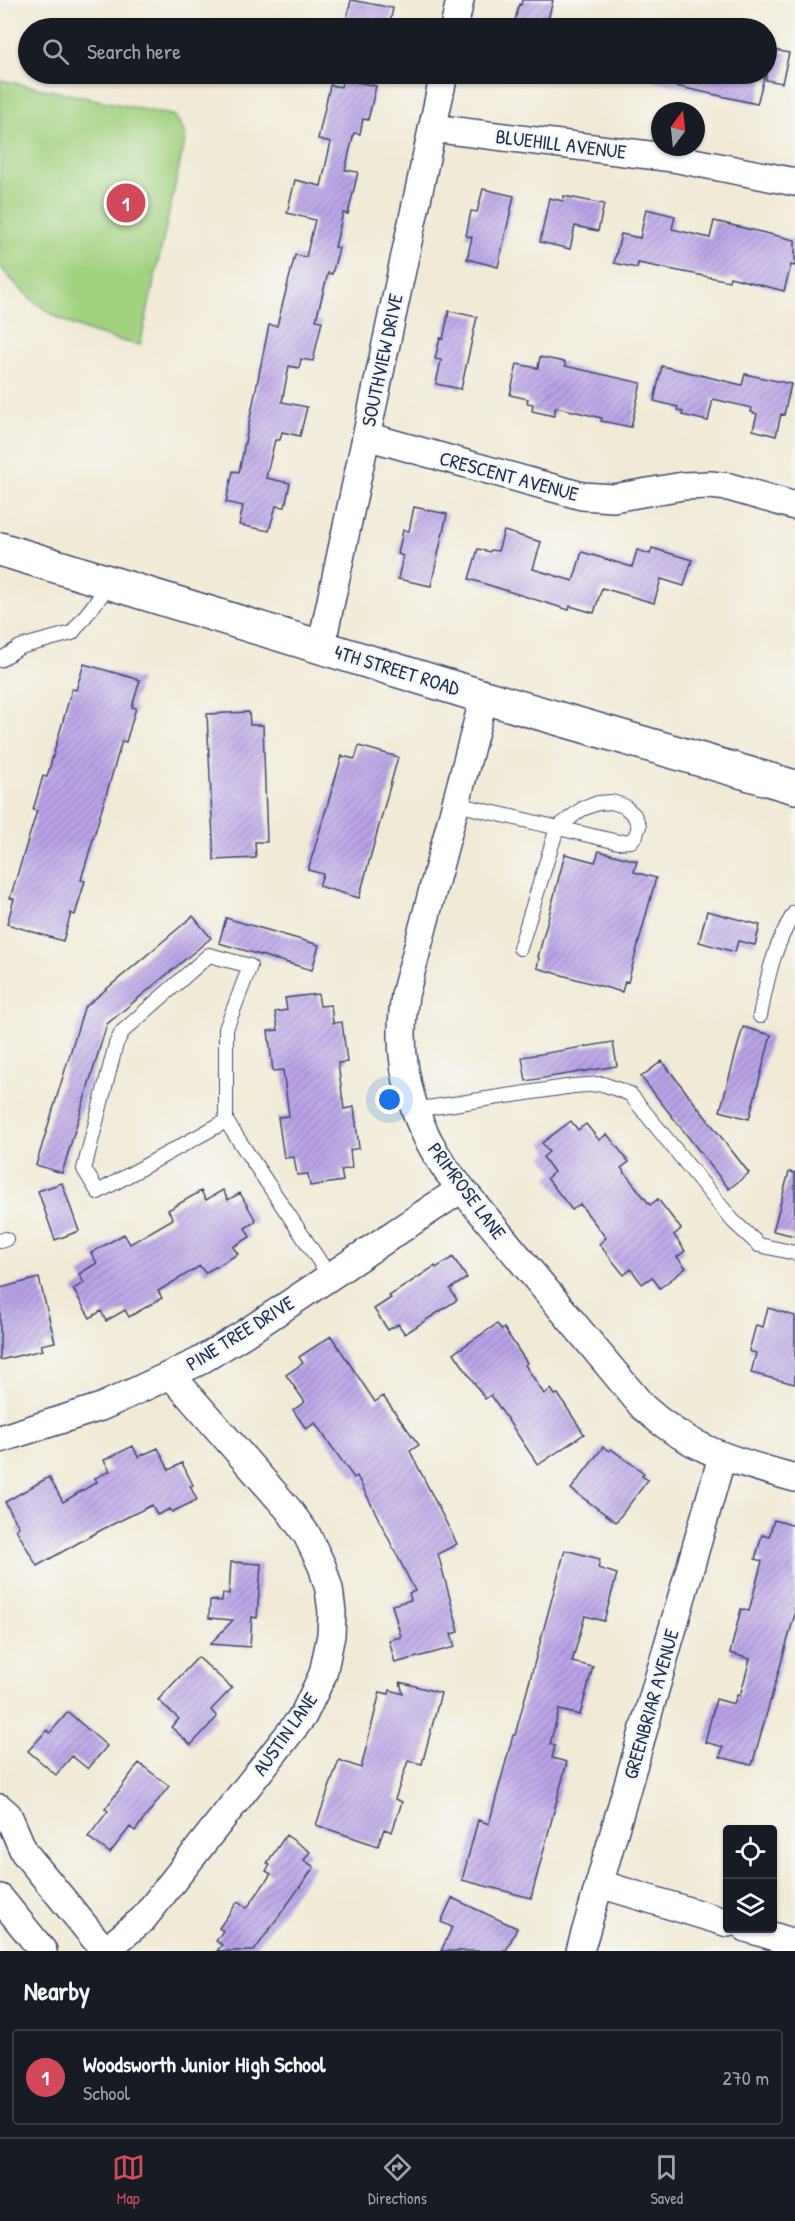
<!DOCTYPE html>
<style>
body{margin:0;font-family:"Patrick Hand",sans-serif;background:#20242c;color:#f1f3f6}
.controls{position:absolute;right:18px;bottom:18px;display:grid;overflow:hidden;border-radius:6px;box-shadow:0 2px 4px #0004}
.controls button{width:54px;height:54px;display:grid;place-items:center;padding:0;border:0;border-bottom:2px solid #363941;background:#171b24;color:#f1f3f6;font:30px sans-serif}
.compass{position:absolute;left:651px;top:102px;width:54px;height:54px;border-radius:50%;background:#171b24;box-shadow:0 2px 4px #0004;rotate:15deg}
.you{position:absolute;left:390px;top:1100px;width:21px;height:21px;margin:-15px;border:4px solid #fff;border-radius:50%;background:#1a73e8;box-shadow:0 0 0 9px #1a73e833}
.badge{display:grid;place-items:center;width:39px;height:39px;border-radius:50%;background:#d1495b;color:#fff;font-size:20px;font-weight:700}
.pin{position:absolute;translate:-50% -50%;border:3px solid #fff;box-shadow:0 2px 6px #0006}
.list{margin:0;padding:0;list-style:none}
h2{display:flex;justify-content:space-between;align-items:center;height:78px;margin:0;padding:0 24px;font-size:26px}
h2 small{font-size:20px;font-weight:400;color:#9ea1a6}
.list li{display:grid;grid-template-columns:39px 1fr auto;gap:18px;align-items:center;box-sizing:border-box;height:96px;margin:0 12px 12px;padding:0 12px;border:2px solid #363941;border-radius:6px}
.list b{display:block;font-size:22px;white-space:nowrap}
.list p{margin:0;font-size:20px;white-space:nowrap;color:#9ea1a6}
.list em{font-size:20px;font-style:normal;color:#9ea1a6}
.icon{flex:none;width:33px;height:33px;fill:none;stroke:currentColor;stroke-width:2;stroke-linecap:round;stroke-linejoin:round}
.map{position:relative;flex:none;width:795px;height:1951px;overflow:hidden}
.search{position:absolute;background:#171b24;box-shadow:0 2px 4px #0004;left:18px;right:18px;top:18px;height:66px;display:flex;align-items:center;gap:15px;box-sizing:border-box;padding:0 21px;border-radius:33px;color:#9ea1a6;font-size:22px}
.sheet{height:186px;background:#171b24}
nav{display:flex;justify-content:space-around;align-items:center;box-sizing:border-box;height:84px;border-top:2px solid #363941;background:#171b24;font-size:16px;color:#9ea1a6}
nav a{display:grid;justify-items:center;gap:3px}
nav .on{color:#d1495b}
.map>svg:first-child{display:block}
.green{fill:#a2d280;stroke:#5e806f;stroke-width:1.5}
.building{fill:url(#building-hatch)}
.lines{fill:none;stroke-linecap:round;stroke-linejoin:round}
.service-casing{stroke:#3b4b70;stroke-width:16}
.minor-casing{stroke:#3b4b70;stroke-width:30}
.tertiary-casing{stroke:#3b4b70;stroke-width:36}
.service{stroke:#fff;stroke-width:14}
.minor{stroke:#fff;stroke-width:27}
.tertiary{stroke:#fff;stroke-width:33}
.labels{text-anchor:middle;stroke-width:4.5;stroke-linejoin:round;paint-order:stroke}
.street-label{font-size:20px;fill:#1b2f5e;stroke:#f6f6f2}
</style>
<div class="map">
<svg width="795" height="1951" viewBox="0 0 795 1951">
<defs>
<pattern id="building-hatch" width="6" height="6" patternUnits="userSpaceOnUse" patternTransform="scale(1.5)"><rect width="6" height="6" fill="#baa3e7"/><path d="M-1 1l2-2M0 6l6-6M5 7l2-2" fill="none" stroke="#9685be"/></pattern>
</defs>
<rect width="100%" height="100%" fill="#f6f6f2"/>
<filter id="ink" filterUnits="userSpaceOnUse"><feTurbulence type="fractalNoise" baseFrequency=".0167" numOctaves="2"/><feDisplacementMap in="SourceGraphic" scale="12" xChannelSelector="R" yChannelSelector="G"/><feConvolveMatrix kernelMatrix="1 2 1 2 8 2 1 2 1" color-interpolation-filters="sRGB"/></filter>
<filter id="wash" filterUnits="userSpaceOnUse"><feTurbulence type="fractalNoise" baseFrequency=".008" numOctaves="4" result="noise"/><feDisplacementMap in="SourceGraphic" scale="24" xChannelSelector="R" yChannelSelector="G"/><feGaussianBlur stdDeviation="1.35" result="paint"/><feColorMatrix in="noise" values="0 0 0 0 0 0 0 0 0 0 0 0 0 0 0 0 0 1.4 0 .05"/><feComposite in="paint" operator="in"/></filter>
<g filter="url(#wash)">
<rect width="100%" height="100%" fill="#f1ead6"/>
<path class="green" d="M0,80l175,36 11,19 -46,210c-62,-13 -99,-28 -140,-79z"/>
<g id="blocks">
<path class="building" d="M351,0l42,8 -4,20h-44z
M522,0h31l-7,28h-33l6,-24 2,1z
M766,48l23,5 -7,30 -16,-3z
M654,74h111l-8,30 -104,-23z
M343,79l33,7 -8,34 -5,-1 -3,15 -6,-1 -9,37 13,2 -10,42 -5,-1 -8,34 4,1 -7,26 -4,-1 -12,47 6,1 -9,40 -12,-2 -2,9 -10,-2 -7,36 25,5 -7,29 -18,-4 -2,8h-5l-9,38 24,5 -5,24 -9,-1 -7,25 -30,-6 4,-19 -17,-4 7,-31 6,1 30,-147 8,1 18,-71 11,2 9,-37 -28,-7 8,-33 26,6 10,-44 -13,-3 12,-54 11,2z
M483,189l31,7 -16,71 -31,-8 5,-22 -6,-1 5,-25 6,1z
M564,196l40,8 -6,27 -23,-5 -5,23 -30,-7 9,-44 14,3z
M646,209l29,7 -3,13 38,9 4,-17 81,19v26l-4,-1 -7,26 -54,-14 -1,4 -91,-18 -1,5 -23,-5 7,-29 19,4z
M449,311l28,6 -16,72 -25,-5 5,-24 -6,-1 5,-21 3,1z
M540,357l25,5v4l76,17 -10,44 -30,-6 1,-3 -46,-11 -2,9 -22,-5 1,-7 -6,-1 1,-4 -18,-4 7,-31 21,4z
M662,366l80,19 3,-11 46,10 -7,31 -3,-1 -5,22 -23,-6 4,-16 -6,-2 1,-4 -39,-9 -5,22 -26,-6 1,-3 -6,-2 1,-3 -24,-6z
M414,507l33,7 -16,72 -33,-7 5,-23 -5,-2 5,-24 6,1z
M504,531l37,11 -8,27 40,12 9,-29 50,15 5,-17 13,4 2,-6 40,12 -8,26 -23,-7 -7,24 -52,-15 -8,25 -24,-7 -1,4 -100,-31 9,-30 12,3 1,-2 7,1z
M84,664l56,16 -8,27 4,1 -10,34 -4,-1 -41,139 4,1 -10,34 -4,-2 -8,28 -56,-17 7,-25 -4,-1 27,-87 -4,-1 10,-34 4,1 25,-88 4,1z
M249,712l1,13h13l4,117h-12l1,16 -42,2 -7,-146z
M359,746l39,11 -39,141 -40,-12 4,-12 -15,-4 34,-114 13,3z
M599,851l38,10 -3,11 22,6 -28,104 -3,-1 -3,11 -85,-24 2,-10 -1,-1 27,-103 30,8z
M707,911l53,14 -5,20 -17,-4 -3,11 -36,-10z
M193,916l18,22 -104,86 -45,149 -26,-8 48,-157z
M226,918l93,27 -7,25 -93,-27z
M318,994l2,12 11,-1 2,18 9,-1 5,40 -9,1 6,46 10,-2 5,41 -9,2 2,18 -11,2 2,11 -33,5 -2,-12 -11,1 -3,-18 -10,1 -6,-41 11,-1 -6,-46 -10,1 -5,-40 10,-1 -3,-18 12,-2 -2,-12z
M743,1027l28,8 -22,84 -29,-8z
M613,1042l4,24 -91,15 -4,-24z
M662,1061l87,112 -20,16 -88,-112z
M571,1121l7,9 8,-6 13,16 8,-6 22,28 -8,6 29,37 8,-6 23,30 -7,6 11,16 -8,6 9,11 -26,20 -8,-11 -10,7 -11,-15 -7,6 -25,-31 7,-6 -26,-34 -8,6 -25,-32 7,-6 -11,-15 6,-5 -7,-9z
M789,1172l6,1v63l-22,-5z
M62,1183l17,48 -24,9 -17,-49z
M223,1190l5,10 12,-7 16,28 -11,7 5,9 -17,10 5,7 -33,19 -5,-7 -42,25 4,7 -33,19 -4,-7 -19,11 -5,-10 -11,7 -17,-29 11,-6 -5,-9 18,-11 -6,-10 33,-19 6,10 43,-25 -5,-9 33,-19 5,9z
M453,1257l14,21 -17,11 7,11 -52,34 -7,-10 -10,6 -14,-21 17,-11 -2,-2 46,-30 1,2z
M39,1278l16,64 -14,3 2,5 -43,10v-72z
M768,1308l27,8v68l-44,-11 5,-20 -7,-2 7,-26 7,2z
M497,1324l5,6 2,-2 23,35 -2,2 19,29 7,-5 4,6 3,-1 26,40 -46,31 -47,-70 -6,4 -31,-46z
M331,1336l44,66 8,-6 36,49 -9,6 47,93 -19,10 21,78 -8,2 4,13 -60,16 -6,-23 12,-3 -9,-32 19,-5 -2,-7 6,-2 -58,-115 -3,2 -39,-55 -9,6 -13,-19 12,-8 -19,-27 17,-12 -4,-6z
M133,1446l5,11 20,-9 11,22 13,-7 11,22 -3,1 7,14 -25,12 -2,-3 -13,6 -5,-10 -49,24 -66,37 -21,-37 3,-2 -14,-25 44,-25 14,25 34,-20 -2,-4 15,-7 -6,-11z
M603,1447l6,4 2,-2 33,24 -2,3 6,4 -32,42 -45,-33z
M774,1520l21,6v88l-43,151 -32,-8 3,-10 -18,-5 11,-43 18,5 3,-9 3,1 10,-37 -20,-6 11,-44 8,2 13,-50 -7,-2 7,-24 7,2z
M565,1550l35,9 -2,9 19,6 -13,47 -19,-5 -13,46 21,5 -13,48 -21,-5 -9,34 5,2 -3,12 15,4 -36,136 -69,-18 16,-60 11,4 24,-89h2z
M231,1562l30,2 -4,54 -5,-1 -2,30 -40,-3 23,-24 -24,-2 1,-18 12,1 1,-8 6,1z
M198,1657l34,31 -21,22 6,7 -26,28 -20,-18 8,-8 -21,-19z
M400,1682l41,11 -19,71 -14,-3 -13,38 7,3 -10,30 -8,-3 -6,17 -62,-21 23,-65 22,8 19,-76 9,2 1,-4 13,4z
M68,1712l39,34 -19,23 -16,-13 -16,19 -28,-24 19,-21 3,3z
M139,1763l30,23 -34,45 -5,-4 -20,26 -22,-16 20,-26 -3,-2z
M286,1835l24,17 -6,8 10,7 -60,84h-37l5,-6 -6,-4 7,-10 -4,-3 19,-27 9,7 24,-34 -5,-3 4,-6 -3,-2z
M452,1898l65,30 -11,23h-65l11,-24 -11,-5z"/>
</g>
</g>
<g filter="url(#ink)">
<use href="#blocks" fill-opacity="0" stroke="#3b4b70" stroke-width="1.5"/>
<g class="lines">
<defs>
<path id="service" d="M0,660l20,-13 52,-14 39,-50
M456,804l162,38 13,-1 5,-6 3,-9 -5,-11 -10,-9 -12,-4 -14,1 -16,6 -25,19 -37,120
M760,1016c7,-37 14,-72 35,-104
M414,1110l159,-24 30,-2 27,10 103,127 26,24 36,8
M226,1121l-128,71 -14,-23 32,-125 6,-12 87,-77 41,11 -24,63v92l104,156
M0,1241l6,-2"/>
<path id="minor" d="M454,28l6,-28
M432,128l241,30 122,24
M366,436l216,60 31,2 70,-12 27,-1 19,2 66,19
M321,647l123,-573
M484,697l-79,298c-10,64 5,123 42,176l196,236c48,44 92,54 152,71
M0,1439l101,-32 97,-45 46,-28 217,-145
M0,1808l8,7 16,37 81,99
M600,1884l128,39
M0,1898l43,53
M746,1928l49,15
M105,1951l38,-32 160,-203 20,-42 8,-39 1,-23 -3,-23 -7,-23 -15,-31 -19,-26 -117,-134
M580,1951l142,-494"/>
<path id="tertiary" d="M0,549l484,148 311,90"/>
</defs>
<use href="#service" class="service-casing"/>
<use href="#minor" class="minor-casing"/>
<use href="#tertiary" class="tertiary-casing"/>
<use href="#service" class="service"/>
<use href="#minor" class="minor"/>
<use href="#tertiary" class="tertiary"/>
</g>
</g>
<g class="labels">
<g class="street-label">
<text transform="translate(561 144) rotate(7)" y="7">BLUEHILL AVENUE</text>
<text transform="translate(382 360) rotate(-78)" y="7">SOUTHVIEW DRIVE</text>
<text transform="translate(509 476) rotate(15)" y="7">CRESCENT AVENUE</text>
<text transform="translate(397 670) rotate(17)" y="7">4TH STREET ROAD</text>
<text transform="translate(467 1191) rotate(53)" y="7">PRIMROSE LANE</text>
<text transform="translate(240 1333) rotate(-32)" y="7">PINE TREE DRIVE</text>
<text transform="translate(651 1704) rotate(-74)" y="7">GREENBRIAR AVENUE</text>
<text transform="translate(285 1734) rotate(-55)" y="7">AUSTIN LANE</text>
</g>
</g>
</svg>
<div class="controls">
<button><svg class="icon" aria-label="locate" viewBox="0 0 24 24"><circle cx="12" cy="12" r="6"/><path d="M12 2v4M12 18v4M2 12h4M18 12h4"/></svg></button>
<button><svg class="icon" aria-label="layers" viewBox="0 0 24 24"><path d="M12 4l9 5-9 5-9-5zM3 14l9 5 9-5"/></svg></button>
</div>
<svg class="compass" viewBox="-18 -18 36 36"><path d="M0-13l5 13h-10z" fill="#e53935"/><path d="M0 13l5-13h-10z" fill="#9ea1a6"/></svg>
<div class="you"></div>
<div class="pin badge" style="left:126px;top:203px">1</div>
<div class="search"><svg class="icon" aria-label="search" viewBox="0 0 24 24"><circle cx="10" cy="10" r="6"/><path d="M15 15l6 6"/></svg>Search here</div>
</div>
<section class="sheet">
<h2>Nearby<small></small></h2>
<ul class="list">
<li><span class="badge">1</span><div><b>Woodsworth Junior High School</b><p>School</p></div><em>270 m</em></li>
</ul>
</section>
<nav>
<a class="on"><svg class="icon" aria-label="map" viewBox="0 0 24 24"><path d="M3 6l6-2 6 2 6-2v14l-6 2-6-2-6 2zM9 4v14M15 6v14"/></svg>Map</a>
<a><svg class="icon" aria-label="directions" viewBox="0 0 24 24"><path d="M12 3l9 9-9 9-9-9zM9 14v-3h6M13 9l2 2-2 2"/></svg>Directions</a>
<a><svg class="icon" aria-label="saved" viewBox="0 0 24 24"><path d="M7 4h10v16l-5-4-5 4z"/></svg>Saved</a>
</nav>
